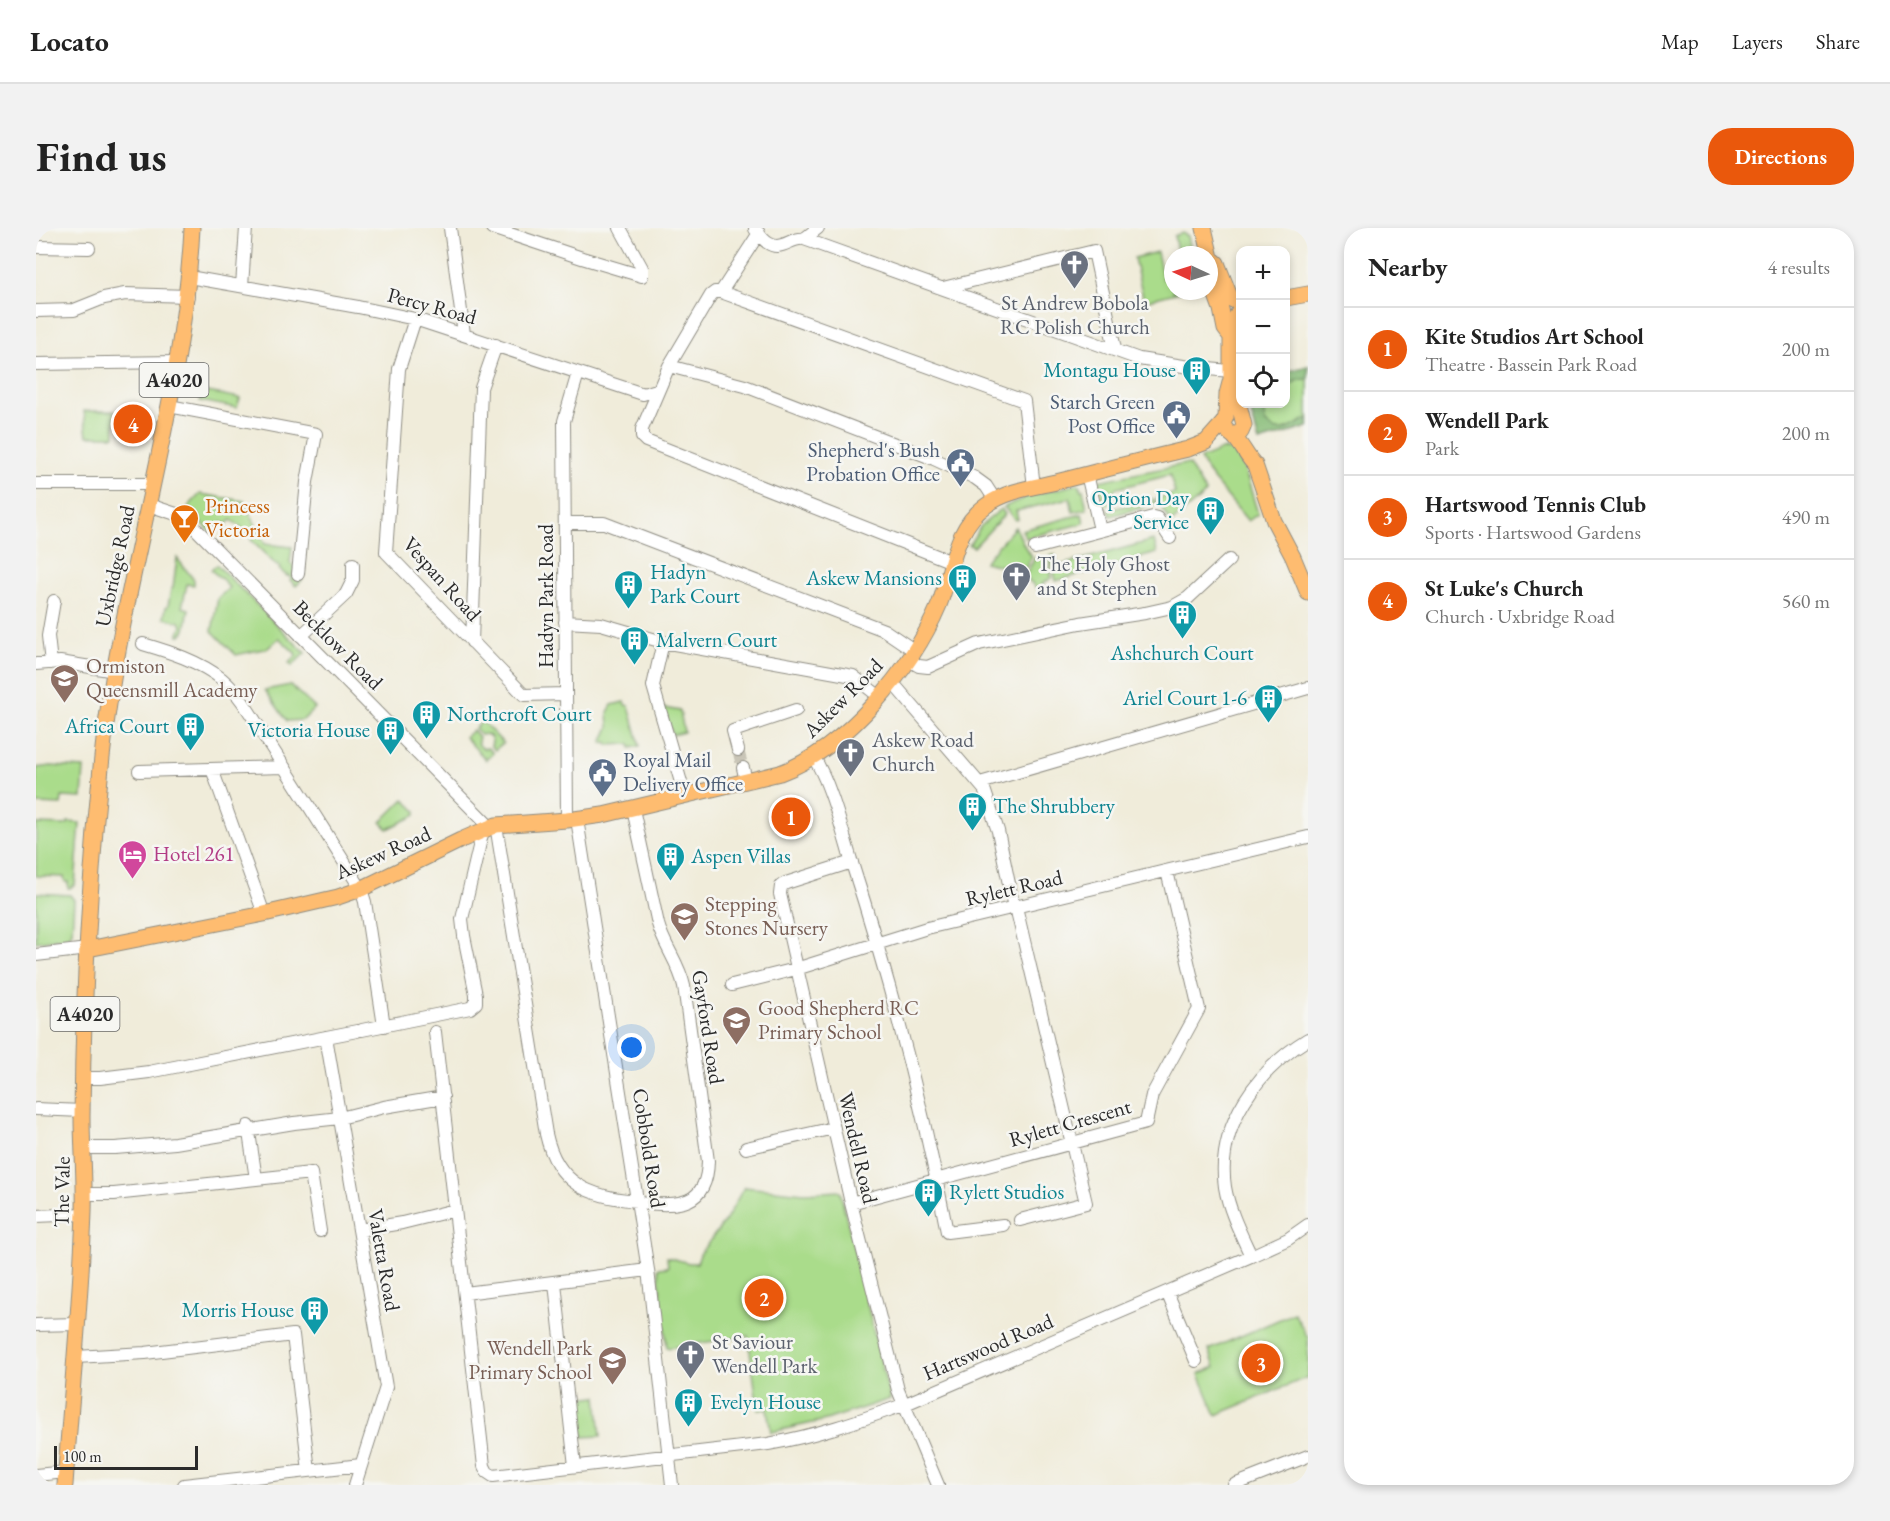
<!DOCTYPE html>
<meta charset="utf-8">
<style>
body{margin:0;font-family:"EB Garamond",serif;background:#f2f2f2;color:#222}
.controls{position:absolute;right:18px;top:18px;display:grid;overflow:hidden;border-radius:12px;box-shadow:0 3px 9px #0003}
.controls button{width:54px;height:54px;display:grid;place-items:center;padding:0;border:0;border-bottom:2px solid #e0e0e0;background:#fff;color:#222;font:30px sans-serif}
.compass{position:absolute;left:1128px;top:18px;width:54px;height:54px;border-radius:50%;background:#fff;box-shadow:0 3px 9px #0003;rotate:274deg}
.scale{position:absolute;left:18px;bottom:15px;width:144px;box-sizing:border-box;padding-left:6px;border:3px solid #2b2b2b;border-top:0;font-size:16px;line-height:21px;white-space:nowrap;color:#2b2b2b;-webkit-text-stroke:4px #f6f6f2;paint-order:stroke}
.you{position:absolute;left:596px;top:820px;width:21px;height:21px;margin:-15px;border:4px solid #fff;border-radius:50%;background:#1a73e8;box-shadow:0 0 0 9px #1a73e833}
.badge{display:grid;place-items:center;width:39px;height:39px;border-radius:50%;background:#ea580c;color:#fff;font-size:20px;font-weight:700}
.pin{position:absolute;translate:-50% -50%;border:3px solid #fff;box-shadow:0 2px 6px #0006}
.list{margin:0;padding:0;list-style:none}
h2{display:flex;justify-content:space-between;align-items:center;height:78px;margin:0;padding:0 24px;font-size:26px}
h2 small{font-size:20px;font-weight:400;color:#767676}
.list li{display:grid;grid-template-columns:39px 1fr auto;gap:18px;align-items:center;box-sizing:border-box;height:84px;padding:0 24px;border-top:2px solid #e0e0e0}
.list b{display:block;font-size:22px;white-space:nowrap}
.list p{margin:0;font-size:20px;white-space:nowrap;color:#767676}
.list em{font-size:20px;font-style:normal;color:#767676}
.icon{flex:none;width:33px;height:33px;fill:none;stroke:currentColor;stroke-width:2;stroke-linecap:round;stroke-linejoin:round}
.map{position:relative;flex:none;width:1272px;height:1257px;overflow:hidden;border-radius:24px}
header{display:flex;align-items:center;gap:36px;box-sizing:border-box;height:84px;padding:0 30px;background:#fff;border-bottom:2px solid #e0e0e0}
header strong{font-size:28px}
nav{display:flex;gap:33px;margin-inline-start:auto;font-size:21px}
.intro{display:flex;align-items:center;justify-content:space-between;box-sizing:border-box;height:144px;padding:0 36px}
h1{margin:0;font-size:42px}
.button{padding:15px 27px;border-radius:24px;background:#ea580c;color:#fff;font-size:21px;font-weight:700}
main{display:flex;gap:36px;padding:0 36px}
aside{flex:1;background:#fff;border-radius:24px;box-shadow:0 3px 9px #0003}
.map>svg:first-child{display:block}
.green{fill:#aadc8b;stroke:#6a845b;stroke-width:1.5}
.forest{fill:#87bc77;stroke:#597451;stroke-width:1.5}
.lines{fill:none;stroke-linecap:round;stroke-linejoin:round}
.minor-tunnel{stroke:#c9c5b7;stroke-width:12;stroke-dasharray:12 6;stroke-linecap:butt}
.minor-casing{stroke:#8e8c82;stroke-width:14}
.major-casing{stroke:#8e8c82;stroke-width:17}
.minor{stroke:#fff;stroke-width:12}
.major{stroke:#febc70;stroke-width:15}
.labels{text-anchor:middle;stroke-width:5;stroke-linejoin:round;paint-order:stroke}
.shield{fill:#f6f6f2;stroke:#686867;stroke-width:1.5}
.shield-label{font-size:20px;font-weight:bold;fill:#2b2b2b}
.worship-label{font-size:21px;fill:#5b616d;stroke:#f6f6f2;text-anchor:start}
.street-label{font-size:21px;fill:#2b2b2b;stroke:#f6f6f2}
.culture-label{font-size:21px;fill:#0d838f;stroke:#f6f6f2;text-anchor:end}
.service-label{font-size:21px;fill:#4e5e75;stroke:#f6f6f2;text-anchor:end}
.food-label{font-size:21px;fill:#c56008;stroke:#f6f6f2;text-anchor:start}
.education-label{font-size:21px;fill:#785e54;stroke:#f6f6f2;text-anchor:start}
.hotel-label{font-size:21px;fill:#b23c85;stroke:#f6f6f2;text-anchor:start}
</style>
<header>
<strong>Locato</strong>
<nav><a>Map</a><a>Layers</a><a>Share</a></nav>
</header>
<div class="intro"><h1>Find us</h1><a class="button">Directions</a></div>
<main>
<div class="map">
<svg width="1272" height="1257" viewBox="0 0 1272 1257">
<rect width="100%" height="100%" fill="#f6f6f2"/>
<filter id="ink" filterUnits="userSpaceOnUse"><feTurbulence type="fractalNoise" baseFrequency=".0167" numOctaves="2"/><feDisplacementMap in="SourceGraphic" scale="12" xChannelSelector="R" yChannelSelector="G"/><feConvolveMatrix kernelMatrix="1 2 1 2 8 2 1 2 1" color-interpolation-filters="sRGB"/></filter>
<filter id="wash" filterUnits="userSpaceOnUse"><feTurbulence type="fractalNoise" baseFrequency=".008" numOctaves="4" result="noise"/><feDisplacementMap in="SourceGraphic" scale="24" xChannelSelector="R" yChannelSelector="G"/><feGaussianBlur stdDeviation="1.35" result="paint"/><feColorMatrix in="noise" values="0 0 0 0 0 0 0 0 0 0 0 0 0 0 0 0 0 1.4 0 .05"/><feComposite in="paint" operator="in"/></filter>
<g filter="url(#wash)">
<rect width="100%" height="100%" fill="#f0ecda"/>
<path class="green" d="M1147,5l5,3 4,19h-14l-4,-19z
M1121,24l6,27 10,-2v14h10l-39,10 -10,-43z
M1272,138v61l-49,15 -10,-38h37v-32z
M166,163l38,7 -3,10 -37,-7z
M48,183h31v25h-28z
M1188,221l9,2 11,16 14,47 -10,7 -37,-44 -11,-18z
M1149,236l4,1 17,28 -35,30 -15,-24 19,-6 -5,-18 -56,14 3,13 -14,4 -5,-25z
M1043,256l2,6h2l4,19 -14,3 -3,-14 -54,13 2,8 -3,1 -11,-13 24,-11z
M164,266l44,7 21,43 27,3 -2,16 6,6 -3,4 9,7 -6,6 -6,-6 1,-2 -3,-3 -1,1 -8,-7 1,-2 -2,-2 -1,1 -26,-26 1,-2 -11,-8 1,-2 -11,-8 -6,5 -3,-3 -11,10 -24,-24z
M1117,271l3,5 -46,12 -2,-6z
M965,281l4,5 -31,33 -5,-2 12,-19z
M1046,286l2,9 -58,15 -4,-8z
M979,299c7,10 8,22 17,29l-8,15 -40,-9z
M1118,312l3,13 -101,28 -6,-25 5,-1 3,11z
M141,330l17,22v5l-7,-1 -5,23 7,2 -4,21 -4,5h-3l4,-9 -2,-4 -16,-4 2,-11 2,-1 3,-17 2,-1z
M999,330h12l5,20 -10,6 1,3 -5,3 -13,-14z
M181,337l88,88 -13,13 -3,-3 7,-7 -1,-3 -16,-15 -11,10 -32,7 -24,-24 6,-33 11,-10 -5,-7 -13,-11z
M254,457l25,23 -12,12 -16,1 -22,-31z
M588,474l1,3 4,1 11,40 -9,2 -1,-4 -22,1 -1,-3 -5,1 7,-16 -1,-15 4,-7z
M628,480l16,3 4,21 -12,3z
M446,493l21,22 -8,7 -4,-4 1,-5c-1,-6 -5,-8 -11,-6l-6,-7z
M437,502l6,7c-3,7 2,13 9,11l5,5 -7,7 -21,-23z
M15,538l33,2 -2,30 -20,-1 -1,8 -25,-1v-36z
M368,571l12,12v4l-28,14 -7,-7z
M32,594l12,1 -5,62 -5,3h-2v-6h-3l-1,-5 -28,-1v-52l28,1 4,-1z
M0,665l34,2 4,5 -2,32 -3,5 -33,5z
M708,959l60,6 36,-2 50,208 -64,21 -55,12 -4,-23 -9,1 -10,-74 -81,12 -9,-80 10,-1 -1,-10 22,6h8l4,-11 25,-32z
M1258,1085l14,25v39l-92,38 -17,-41 16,-7 -6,-17z
M561,1168l4,40 -18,1 -4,-39z"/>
<path class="forest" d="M1272,138v13c-11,0 -16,3 -22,12v-19z
M1213,176h25l-10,8 1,10c15,17 27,4 43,-4v9l-49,15z"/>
</g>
<g filter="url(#ink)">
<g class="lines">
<path class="minor-tunnel" d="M702,522l5,18"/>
<defs>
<path id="minor" d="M414,0l14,106
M456,0l90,30 60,18v-8l-22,-40
M719,1c4,5 8,11 13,14 13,9 23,-6 36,-4l335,120 57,9 35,3
M723,5l-38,59h-6l-4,3 -42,71 -27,63v8l4,4 306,121
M768,11l14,-11
M0,19l53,1
M153,49l169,30 57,12 228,75 14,-4
M206,58l4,-58
M907,60l151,-37 21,98
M685,64l303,109 10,86
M0,83l38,-1 30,-12 21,-4 63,2
M379,91l-16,50 -13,183 138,143 42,-1
M0,136l142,-2
M633,138l76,20 189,73 41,19 11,8 9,14
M133,178l147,28 -9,48 -9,92
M1051,246l13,56
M0,256h117
M113,277l27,9 21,16 293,297
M529,295h39l280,107 31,21
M999,320l118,-31 4,1 13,20
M529,394l36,2 62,18 190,34 27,21
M265,408l45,-42 7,-14v-16
M436,414l9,-254 15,-43
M627,414l-10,44 32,110
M107,416c27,8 56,17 79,35 21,18 33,43 48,66 31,48 61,96 91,144l4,13 19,124
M873,432l10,6 9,1 51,-23 101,-21 65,-10 27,-6 16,-9 41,-38
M15,435l-3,-27 6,-35
M0,436l24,-2 55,9
M856,454l92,107 14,42 16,77
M702,522l-5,-19 63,-21
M777,529c16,21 30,76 38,103 39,121 72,246 96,372l56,-7
M707,540l3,13
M176,541l52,145
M103,543l145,-4
M944,555l328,-95
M597,581l25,115c6,22 21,39 26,62l24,175c-1,49 -34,44 -70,42
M541,591l71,451 24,215
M531,592l-3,-399 14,-48
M460,597l50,309c11,50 43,63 91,67
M816,634l-66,21 -5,3 -1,8 71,309 47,187 40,95
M980,679l70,296 -66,17
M0,727l52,-6
M696,757l64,-16 131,-41 381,-91
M326,802l108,-22 6,-5v-8l-12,-59 -2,-17 21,-89
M399,804l49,434 3,6 6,4 275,-32c47,-8 90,-23 135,-39l348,-149 37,-17 20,-14
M290,809l60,350 -31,98
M47,850h17l49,-6 208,-41
M0,881l46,2
M212,898l8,53 55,-6 9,58
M48,920h31l60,-5 119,-20 46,-5 44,-11 59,-10
M710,920l88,-20
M48,966h30l142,-15
M815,975l295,-80 6,-28 47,-86 -32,-138
M0,988l48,-2
M323,1002l43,-7 53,-13
M1215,1028c-10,-22 -22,-45 -26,-69 -9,-61 33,-118 83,-148
M519,1055l20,183
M1131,1064l29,69
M429,1065l183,-23
M0,1097l42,-1
M40,1129l69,-4 148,-18 16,136
M0,1247l30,-3
M148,1257l177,-20
M1198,1257l74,-29"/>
<path id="major" d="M1168,0l7,30 -2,4
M1173,48l12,33 4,20 6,8
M1250,70l22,-4
M1187,195c2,10 8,9 13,16 7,8 11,18 19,26l19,56 19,36 15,36
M1196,207l9,-3 3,-7 -11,-44
M52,721l176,-35 74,-17 23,-8 100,-49 35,-15 71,-5 36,-5 177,-42c65,-24 132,-104 159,-168 14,-35 14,-77 48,-100 20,-15 49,-18 73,-24 43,-11 85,-22 128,-32l18,-7 17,-19 3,-6 1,-23 4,-15v-42l5,-9 1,-13 3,-6 -1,-6 -8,-4 -14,-36 -6,-5
M29,1257c6,-91 16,-182 19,-273 1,-32 -2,-64 -2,-95 1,-117 7,-234 19,-350 18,-182 82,-356 91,-539"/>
</defs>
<use href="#minor" class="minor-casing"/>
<use href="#major" class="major-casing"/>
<use href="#minor" class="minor"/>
<use href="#major" class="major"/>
</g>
</g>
<defs>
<symbol id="church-pin" viewBox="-11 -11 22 30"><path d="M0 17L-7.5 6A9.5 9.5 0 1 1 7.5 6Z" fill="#6b7280" stroke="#f6f6f2"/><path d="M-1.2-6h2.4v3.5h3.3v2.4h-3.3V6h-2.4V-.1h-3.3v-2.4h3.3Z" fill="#fff"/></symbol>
<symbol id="building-pin" viewBox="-11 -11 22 30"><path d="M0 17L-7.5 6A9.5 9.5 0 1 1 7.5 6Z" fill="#0f9aa8" stroke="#f6f6f2"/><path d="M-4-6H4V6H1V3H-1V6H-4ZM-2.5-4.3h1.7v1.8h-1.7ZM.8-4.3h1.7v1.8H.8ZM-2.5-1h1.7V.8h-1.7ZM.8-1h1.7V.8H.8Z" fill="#fff"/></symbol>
<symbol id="civic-pin" viewBox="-11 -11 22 30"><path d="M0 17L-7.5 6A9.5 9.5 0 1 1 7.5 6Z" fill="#5c6f8a" stroke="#f6f6f2"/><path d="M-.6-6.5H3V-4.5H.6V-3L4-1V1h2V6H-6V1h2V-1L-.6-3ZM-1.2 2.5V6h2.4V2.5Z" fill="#fff"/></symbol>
<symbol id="bar-pin" viewBox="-11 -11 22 30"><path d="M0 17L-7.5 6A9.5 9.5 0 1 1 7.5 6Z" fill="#e8710a" stroke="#f6f6f2"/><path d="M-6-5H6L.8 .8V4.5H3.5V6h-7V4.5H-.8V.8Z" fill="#fff"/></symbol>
<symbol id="school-pin" viewBox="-11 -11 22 30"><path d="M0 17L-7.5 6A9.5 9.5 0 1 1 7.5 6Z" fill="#8d6e63" stroke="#f6f6f2"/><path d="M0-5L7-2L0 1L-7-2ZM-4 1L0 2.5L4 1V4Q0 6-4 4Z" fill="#fff"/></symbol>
<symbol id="hotel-pin" viewBox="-11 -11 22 30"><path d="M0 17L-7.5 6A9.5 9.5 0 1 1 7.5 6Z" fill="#d1479c" stroke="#f6f6f2"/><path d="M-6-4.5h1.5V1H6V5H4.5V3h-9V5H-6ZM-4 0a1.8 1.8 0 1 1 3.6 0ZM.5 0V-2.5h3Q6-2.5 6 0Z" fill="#fff"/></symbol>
</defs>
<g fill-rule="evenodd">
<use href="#church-pin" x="1022" y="20" width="33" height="45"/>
<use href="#building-pin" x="1144" y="126" width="33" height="45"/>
<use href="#civic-pin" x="1124" y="170" width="33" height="45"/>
<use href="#civic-pin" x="908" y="218" width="33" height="45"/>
<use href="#building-pin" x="1158" y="266" width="33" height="45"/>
<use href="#bar-pin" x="132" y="274" width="33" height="45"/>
<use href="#church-pin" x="964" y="332" width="33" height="45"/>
<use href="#building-pin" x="910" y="334" width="33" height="45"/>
<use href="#building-pin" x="576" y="340" width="33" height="45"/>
<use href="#building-pin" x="1130" y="370" width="33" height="45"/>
<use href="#building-pin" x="582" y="396" width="33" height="45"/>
<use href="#school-pin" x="12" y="434" width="33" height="45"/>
<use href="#building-pin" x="1216" y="454" width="33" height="45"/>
<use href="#building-pin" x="374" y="470" width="33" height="45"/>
<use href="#building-pin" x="138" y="482" width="33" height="45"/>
<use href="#building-pin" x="338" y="486" width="33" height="45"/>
<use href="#church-pin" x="798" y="508" width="33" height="45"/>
<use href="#civic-pin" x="550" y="528" width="33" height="45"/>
<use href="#building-pin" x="920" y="562" width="33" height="45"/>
<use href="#hotel-pin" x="80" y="610" width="33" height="45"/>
<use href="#building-pin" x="618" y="612" width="33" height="45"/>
<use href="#school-pin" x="632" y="672" width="33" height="45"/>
<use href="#school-pin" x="684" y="776" width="33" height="45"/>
<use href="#building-pin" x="876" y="948" width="33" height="45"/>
<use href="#building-pin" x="262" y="1066" width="33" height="45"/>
<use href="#church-pin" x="638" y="1110" width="33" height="45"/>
<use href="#school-pin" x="560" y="1116" width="33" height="45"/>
<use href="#building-pin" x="636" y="1158" width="33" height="45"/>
</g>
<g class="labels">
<g class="shield">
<rect x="103.5" y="135" width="69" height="34" rx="4.5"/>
<rect x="14.5" y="769" width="69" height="34" rx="4.5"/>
</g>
<g class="shield-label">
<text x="138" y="159">A4020</text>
<text x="49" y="793">A4020</text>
</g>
<g class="worship-label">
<text x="1039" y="82" text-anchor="middle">St Andrew Bobola<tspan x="1039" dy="24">RC Polish Church</tspan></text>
<text x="1001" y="343">The Holy Ghost<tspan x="1001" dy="24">and St Stephen</tspan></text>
<text x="836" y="519">Askew Road<tspan x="836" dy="24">Church</tspan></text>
<text x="676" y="1121">St Saviour<tspan x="676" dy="24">Wendell Park</tspan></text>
</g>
<g class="street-label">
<text transform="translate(396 78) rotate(15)" y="7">Percy Road</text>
<text transform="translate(79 338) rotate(-78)" y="7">Uxbridge Road</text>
<text transform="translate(406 351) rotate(48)" y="7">Vespan Road</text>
<text transform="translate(510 368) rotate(-90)" y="7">Hadyn Park Road</text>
<text transform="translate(302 417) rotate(45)" y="7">Becklow Road</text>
<text transform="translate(807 470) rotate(-45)" y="7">Askew Road</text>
<text transform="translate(347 625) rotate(-24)" y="7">Askew Road</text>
<text transform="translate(978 660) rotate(-13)" y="7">Rylett Road</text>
<text transform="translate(672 799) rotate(81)" y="7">Gayford Road</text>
<text transform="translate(1034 895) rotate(-16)" y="7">Rylett Crescent</text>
<text transform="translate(613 920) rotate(81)" y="7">Cobbold Road</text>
<text transform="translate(822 920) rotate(77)" y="7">Wendell Road</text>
<text transform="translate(26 964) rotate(-89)" y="7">The Vale</text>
<text transform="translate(348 1032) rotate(80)" y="7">Valetta Road</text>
<text transform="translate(952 1119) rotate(-23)" y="7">Hartswood Road</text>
</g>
<g class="culture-label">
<text x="1140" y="149">Montagu House</text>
<text x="1153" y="277">Option Day<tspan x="1153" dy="24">Service</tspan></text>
<text x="614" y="351" text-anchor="start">Hadyn<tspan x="614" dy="24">Park Court</tspan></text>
<text x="906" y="357">Askew Mansions</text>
<text x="620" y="419" text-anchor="start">Malvern Court</text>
<text x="1146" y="432" text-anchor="middle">Ashchurch Court</text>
<text x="1211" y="477">Ariel Court 1-6</text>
<text x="411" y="493" text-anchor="start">Northcroft Court</text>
<text x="133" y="505">Africa Court</text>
<text x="334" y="509">Victoria House</text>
<text x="957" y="585" text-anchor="start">The Shrubbery</text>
<text x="655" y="635" text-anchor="start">Aspen Villas</text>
<text x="913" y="971" text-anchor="start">Rylett Studios</text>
<text x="258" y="1089">Morris House</text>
<text x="674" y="1181" text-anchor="start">Evelyn House</text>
</g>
<g class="service-label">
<text x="1119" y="181">Starch Green<tspan x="1119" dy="24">Post Office</tspan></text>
<text x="904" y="229">Shepherd's Bush<tspan x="904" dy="24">Probation Office</tspan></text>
<text x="587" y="539" text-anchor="start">Royal Mail<tspan x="587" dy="24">Delivery Office</tspan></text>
</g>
<g class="food-label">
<text x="169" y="285">Princess<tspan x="169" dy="24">Victoria</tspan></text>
</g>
<g class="education-label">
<text x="50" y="445">Ormiston<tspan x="50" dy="24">Queensmill Academy</tspan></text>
<text x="669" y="683">Stepping<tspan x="669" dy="24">Stones Nursery</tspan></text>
<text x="722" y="787">Good Shepherd RC<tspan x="722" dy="24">Primary School</tspan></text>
<text x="556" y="1127" text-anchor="end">Wendell Park<tspan x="556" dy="24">Primary School</tspan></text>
</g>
<g class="hotel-label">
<text x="117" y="633">Hotel 261</text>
</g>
</g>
</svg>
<div class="controls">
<button>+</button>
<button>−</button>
<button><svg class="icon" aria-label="locate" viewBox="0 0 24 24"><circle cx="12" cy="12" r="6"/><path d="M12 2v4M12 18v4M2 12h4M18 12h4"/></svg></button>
</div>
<svg class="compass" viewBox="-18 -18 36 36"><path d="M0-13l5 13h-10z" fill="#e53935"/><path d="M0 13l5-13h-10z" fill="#767676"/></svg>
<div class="scale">100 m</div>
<div class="you"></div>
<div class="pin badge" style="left:755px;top:589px">1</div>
<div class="pin badge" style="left:728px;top:1070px">2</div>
<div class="pin badge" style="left:1225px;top:1135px">3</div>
<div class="pin badge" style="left:97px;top:196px">4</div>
</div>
<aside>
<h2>Nearby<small>4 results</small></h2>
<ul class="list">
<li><span class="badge">1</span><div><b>Kite Studios Art School</b><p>Theatre · Bassein Park Road</p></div><em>200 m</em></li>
<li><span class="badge">2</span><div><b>Wendell Park</b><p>Park</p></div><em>200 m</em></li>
<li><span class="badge">3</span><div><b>Hartswood Tennis Club</b><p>Sports · Hartswood Gardens</p></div><em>490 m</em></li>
<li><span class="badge">4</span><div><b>St Luke's Church</b><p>Church · Uxbridge Road</p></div><em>560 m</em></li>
</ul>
</aside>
</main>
